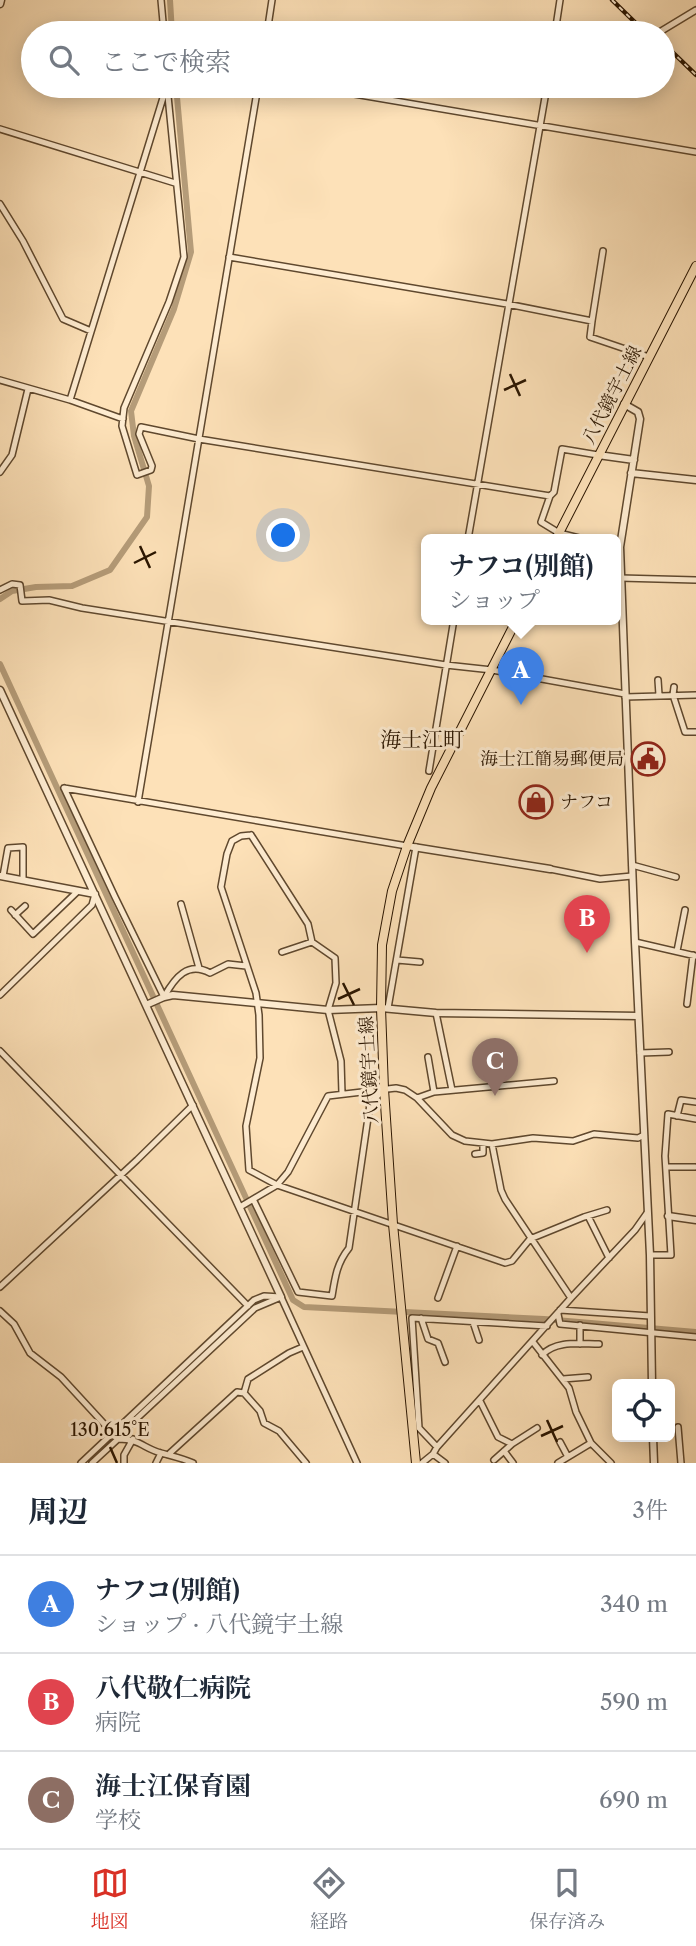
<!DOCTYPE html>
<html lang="ja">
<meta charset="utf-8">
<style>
body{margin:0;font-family:"Libre Caslon Text","Noto Serif JP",serif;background:#f6f6f7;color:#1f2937}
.controls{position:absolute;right:21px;bottom:21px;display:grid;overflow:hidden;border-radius:10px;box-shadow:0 4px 18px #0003}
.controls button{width:63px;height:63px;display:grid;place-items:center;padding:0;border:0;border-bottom:2px solid #e0e1e3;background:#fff;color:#1f2937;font:35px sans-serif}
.you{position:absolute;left:284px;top:536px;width:24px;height:24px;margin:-18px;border:5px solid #fff;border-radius:50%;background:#1a73e8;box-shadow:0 0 0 10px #1a73e833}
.badge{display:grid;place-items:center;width:46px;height:46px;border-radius:50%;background:#d93025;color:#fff;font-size:23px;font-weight:700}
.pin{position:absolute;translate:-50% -58px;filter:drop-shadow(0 2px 4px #0008)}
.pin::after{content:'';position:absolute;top:37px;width:24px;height:21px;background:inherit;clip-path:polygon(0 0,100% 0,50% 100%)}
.popup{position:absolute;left:421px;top:534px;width:200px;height:91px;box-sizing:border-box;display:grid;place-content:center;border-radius:10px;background:#fff;filter:drop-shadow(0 2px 5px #0005);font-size:23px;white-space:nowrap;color:#747a83}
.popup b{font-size:26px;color:#1f2937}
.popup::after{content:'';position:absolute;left:50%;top:100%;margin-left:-14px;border:14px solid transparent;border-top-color:#fff}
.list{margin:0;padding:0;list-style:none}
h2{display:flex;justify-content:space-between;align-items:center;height:91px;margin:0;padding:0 28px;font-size:30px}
h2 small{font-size:23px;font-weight:400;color:#747a83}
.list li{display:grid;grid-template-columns:46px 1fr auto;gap:21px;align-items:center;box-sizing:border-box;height:98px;padding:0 28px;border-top:2px solid #e0e1e3}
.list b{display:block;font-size:26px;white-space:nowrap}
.list p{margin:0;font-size:23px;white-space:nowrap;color:#747a83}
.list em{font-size:23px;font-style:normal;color:#747a83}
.icon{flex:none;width:38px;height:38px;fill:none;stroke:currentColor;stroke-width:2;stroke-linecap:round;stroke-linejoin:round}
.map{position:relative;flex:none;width:696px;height:1463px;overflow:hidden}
.search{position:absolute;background:#fff;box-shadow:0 4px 18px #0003;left:21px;right:21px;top:21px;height:77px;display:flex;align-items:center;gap:18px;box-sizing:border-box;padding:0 24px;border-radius:38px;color:#747a83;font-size:26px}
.sheet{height:385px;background:#fff}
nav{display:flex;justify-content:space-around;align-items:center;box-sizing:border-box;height:98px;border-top:2px solid #e0e1e3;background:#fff;font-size:19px;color:#747a83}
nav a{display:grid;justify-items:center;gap:4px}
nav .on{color:#d93025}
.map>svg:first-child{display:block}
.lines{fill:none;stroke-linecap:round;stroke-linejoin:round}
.canal{stroke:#b59c79;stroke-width:6}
.minor-casing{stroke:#5f482e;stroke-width:8}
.tertiary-casing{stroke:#5f482e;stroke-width:9}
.primary-casing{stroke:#2a1500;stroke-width:10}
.minor{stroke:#feecd1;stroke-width:5}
.tertiary{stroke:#feecd1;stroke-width:6}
.primary{stroke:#fde1b8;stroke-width:8}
.rail-casing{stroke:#2a1500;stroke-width:4.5}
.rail{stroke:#feecd1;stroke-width:2;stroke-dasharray:5;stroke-linecap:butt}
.ticks{fill:none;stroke:#2a1500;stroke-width:2.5}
.labels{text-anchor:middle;stroke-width:6;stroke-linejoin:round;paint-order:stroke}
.street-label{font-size:18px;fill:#2a1500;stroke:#feecd1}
.poi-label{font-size:18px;fill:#2a1500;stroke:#feecd1;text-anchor:end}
.quarter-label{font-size:21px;fill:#2a1500;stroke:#feecd1}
.ticks-label{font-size:18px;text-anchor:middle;fill:#2a1500;stroke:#feecd1;stroke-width:6;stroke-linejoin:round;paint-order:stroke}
</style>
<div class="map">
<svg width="696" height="1463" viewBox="0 0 696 1463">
<rect width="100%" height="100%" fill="#fde1b8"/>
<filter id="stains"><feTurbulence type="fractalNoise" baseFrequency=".00286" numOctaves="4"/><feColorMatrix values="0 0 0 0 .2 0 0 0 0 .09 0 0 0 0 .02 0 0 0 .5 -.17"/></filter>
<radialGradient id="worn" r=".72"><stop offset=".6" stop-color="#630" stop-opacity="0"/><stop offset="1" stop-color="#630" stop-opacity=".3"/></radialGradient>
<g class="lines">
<path class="canal" d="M170,0l2,33
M0,599l12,-8 24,-4 36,-1 38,-16 37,-53 2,-31 -15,-50 -3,-25 43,-102 17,-57 -15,-166
M0,664l293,636 11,7 240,12 152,13"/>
<defs>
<path id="minor" d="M161,0l3,33
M267,33l5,-33
M555,33l5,-33
M658,33l38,-23
M167,86l17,171 -15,45 -45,106 -2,18 15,49 14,-5 1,-4 -13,-32 2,-7 58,12 351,57 -9,26 18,11 24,6
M307,86l389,66
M0,129l175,54
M0,204l23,37 40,78 28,12
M229,257l278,47 85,17 -2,16 59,20
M592,321l11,-70
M0,380l70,20 53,19
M70,400l96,-312
M0,472l12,-17 16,-66
M550,496l4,-4 8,-43 36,6
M468,539l79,-453
M620,578l76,2
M0,590l12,-6 8,1 2,16 27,-1 33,8 364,57 46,5 133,24
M658,680l1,15
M674,687l-1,8 12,37h11
M625,697l71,-2
M429,771l25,-152
M64,788l343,58
M64,788l51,109 49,100
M138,802l120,-716
M251,835l-10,1 -9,5 -5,13 -6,33 35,106 3,22 1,43 -14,68 3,44 28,15 228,78 7,-2 18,-22 54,-22 23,-7
M251,835l57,89 4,18 23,16 1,25 -8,27 13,51 1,33
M632,865l44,12
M550,869l50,10 32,-3
M3,876l5,-28 15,-1v33
M181,904l18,64
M11,910l22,24 45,-43
M15,915l10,-9
M635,942l61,14
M677,951l8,-41
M282,952l30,-10
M397,960l23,2
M0,995l92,-90 3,-11
M164,997c11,-20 24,-36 46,-24l18,-9 18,2
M687,1004l6,-49
M388,1008l28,-161
M436,1013l16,77
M0,1051l248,255
M640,1053l29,-1
M428,1057l6,35
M417,1098l17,-6 120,-11
M677,1116l4,-16 15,2
M492,1144l9,46 4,9 66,99
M475,1154l8,-1v-10
M666,1167h29
M254,1201l44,91 34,4c3,-19 5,-33 17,-48l21,-144 14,-15
M240,1207l37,-22 11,-13 40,-76 68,-8 9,2 12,8 35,37 13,6 27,3 41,-6 40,3 21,-7 44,4 6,-3
M588,1216l21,42
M650,1255h21l-6,-99 3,-42 28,5
M0,1287l137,-127 56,-55
M281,1297l76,166
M438,1298l19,-52
M560,1310l90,6
M0,1311l14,13 16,29 31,24 57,62c22,0 25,9 43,14 11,3 21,5 32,10
M558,1314l2,10 136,13
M421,1318l7,21 10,4 7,19
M473,1322l6,18
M580,1325v19
M533,1342l36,46 7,24 15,31 20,20
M542,1355c14,-15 38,-11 57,-11
M563,1379l25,-2
M244,1393l16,18 4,12 15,8 27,32
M480,1401l18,36 14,7 25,-16
M678,1427l3,36
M117,1437l138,-129 26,-11
M560,1442l8,15
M437,1447l-18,-19 -7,-110 135,8
M504,1451l9,12
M170,1453l67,-61 7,1 4,-14 41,-26 14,-6
M433,1454l12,9
M494,1460l18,-16
M81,1463l173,-163 10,-4 17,1
M92,1463l26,-24
M124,1463v-8l9,-16
M156,1463l5,-10
M422,1463l11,-9 4,-7 134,-149 64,-68 12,-17
M558,1463l33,-20"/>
<path id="tertiary" d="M0,4l1,-4
M624,404l14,8 2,7 -20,128 15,395 15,313 2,129
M598,455l36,5
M631,473l65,7
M0,690l281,607
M407,846l143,23
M0,876l95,18
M146,1005l18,-8 9,-2 155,15 53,-2 55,5 202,3
M668,1216l28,4
M653,1437l1,26"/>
<path id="primary" d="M556,539l140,-273
M416,1463l-23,-239 -9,-135 -3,-81 1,-63 10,-54 15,-45 24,-58 86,-169"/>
</defs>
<use href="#minor" class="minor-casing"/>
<use href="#tertiary" class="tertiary-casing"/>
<use href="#primary" class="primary-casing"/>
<use href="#minor" class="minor"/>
<use href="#tertiary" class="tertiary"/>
<use href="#primary" class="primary"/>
<defs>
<path id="rail" d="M612,0l34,33
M663,43l33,32"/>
</defs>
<use href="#rail" class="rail-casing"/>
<use href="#rail" class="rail"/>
</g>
<path class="ticks" d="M510,374l10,22M504,390l22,-10M140,546l10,22M134,563l22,-11M343,983l11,22M338,999l22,-10M547,1420l10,22M541,1436l22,-10M110,1447l7,16"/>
<defs>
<symbol id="civic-ring" viewBox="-11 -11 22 22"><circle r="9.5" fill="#feecd1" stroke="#8f2418" stroke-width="1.5"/><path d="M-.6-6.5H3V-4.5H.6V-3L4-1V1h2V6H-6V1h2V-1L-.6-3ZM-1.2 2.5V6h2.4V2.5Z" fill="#8f2418"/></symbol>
<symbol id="shop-ring" viewBox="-11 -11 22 22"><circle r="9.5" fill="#feecd1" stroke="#8f2418" stroke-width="1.5"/><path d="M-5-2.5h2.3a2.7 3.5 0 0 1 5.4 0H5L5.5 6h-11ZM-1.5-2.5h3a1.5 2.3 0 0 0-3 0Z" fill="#8f2418"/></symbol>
</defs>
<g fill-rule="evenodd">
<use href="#civic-ring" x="629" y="740" width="38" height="38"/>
<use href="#shop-ring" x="517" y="783" width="38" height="38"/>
</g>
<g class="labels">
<g class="street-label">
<text transform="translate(612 395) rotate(-63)" y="6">八代鏡宇土線</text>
<text transform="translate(369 1070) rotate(-93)" y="6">八代鏡宇土線</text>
</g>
<g class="poi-label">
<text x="624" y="765">海士江簡易郵便局</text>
<text x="560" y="808" text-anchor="start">ナフコ</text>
</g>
<g class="quarter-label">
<text x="422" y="747">海士江町</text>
</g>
</g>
<g class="ticks-label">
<text x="110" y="1436">130.615°E</text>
</g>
<rect width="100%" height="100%" filter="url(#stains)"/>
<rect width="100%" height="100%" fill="url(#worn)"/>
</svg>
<div class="controls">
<button><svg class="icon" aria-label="locate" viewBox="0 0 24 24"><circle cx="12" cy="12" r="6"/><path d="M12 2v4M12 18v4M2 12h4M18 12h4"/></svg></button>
</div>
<div class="you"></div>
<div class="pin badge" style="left:521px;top:705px;background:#3f7fe0">A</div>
<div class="popup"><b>ナフコ(別館)</b>ショップ</div>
<div class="pin badge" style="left:587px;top:953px;background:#e0444e">B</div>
<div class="pin badge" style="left:495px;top:1096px;background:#8d6e63">C</div>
<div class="search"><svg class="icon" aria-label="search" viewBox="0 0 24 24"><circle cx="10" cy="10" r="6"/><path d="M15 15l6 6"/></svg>ここで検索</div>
</div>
<section class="sheet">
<h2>周辺<small>3件</small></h2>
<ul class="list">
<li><span class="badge" style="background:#3f7fe0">A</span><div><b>ナフコ(別館)</b><p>ショップ · 八代鏡宇土線</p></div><em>340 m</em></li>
<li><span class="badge" style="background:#e0444e">B</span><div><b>八代敬仁病院</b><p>病院</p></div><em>590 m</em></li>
<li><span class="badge" style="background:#8d6e63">C</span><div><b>海士江保育園</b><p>学校</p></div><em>690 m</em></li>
</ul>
</section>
<nav>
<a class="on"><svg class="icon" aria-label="map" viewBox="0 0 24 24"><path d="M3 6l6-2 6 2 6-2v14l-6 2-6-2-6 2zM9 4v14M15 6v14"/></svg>地図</a>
<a><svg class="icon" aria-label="directions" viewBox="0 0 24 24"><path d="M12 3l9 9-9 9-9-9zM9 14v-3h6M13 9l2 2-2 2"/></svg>経路</a>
<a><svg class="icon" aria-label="saved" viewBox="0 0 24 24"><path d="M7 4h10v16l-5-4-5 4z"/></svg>保存済み</a>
</nav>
